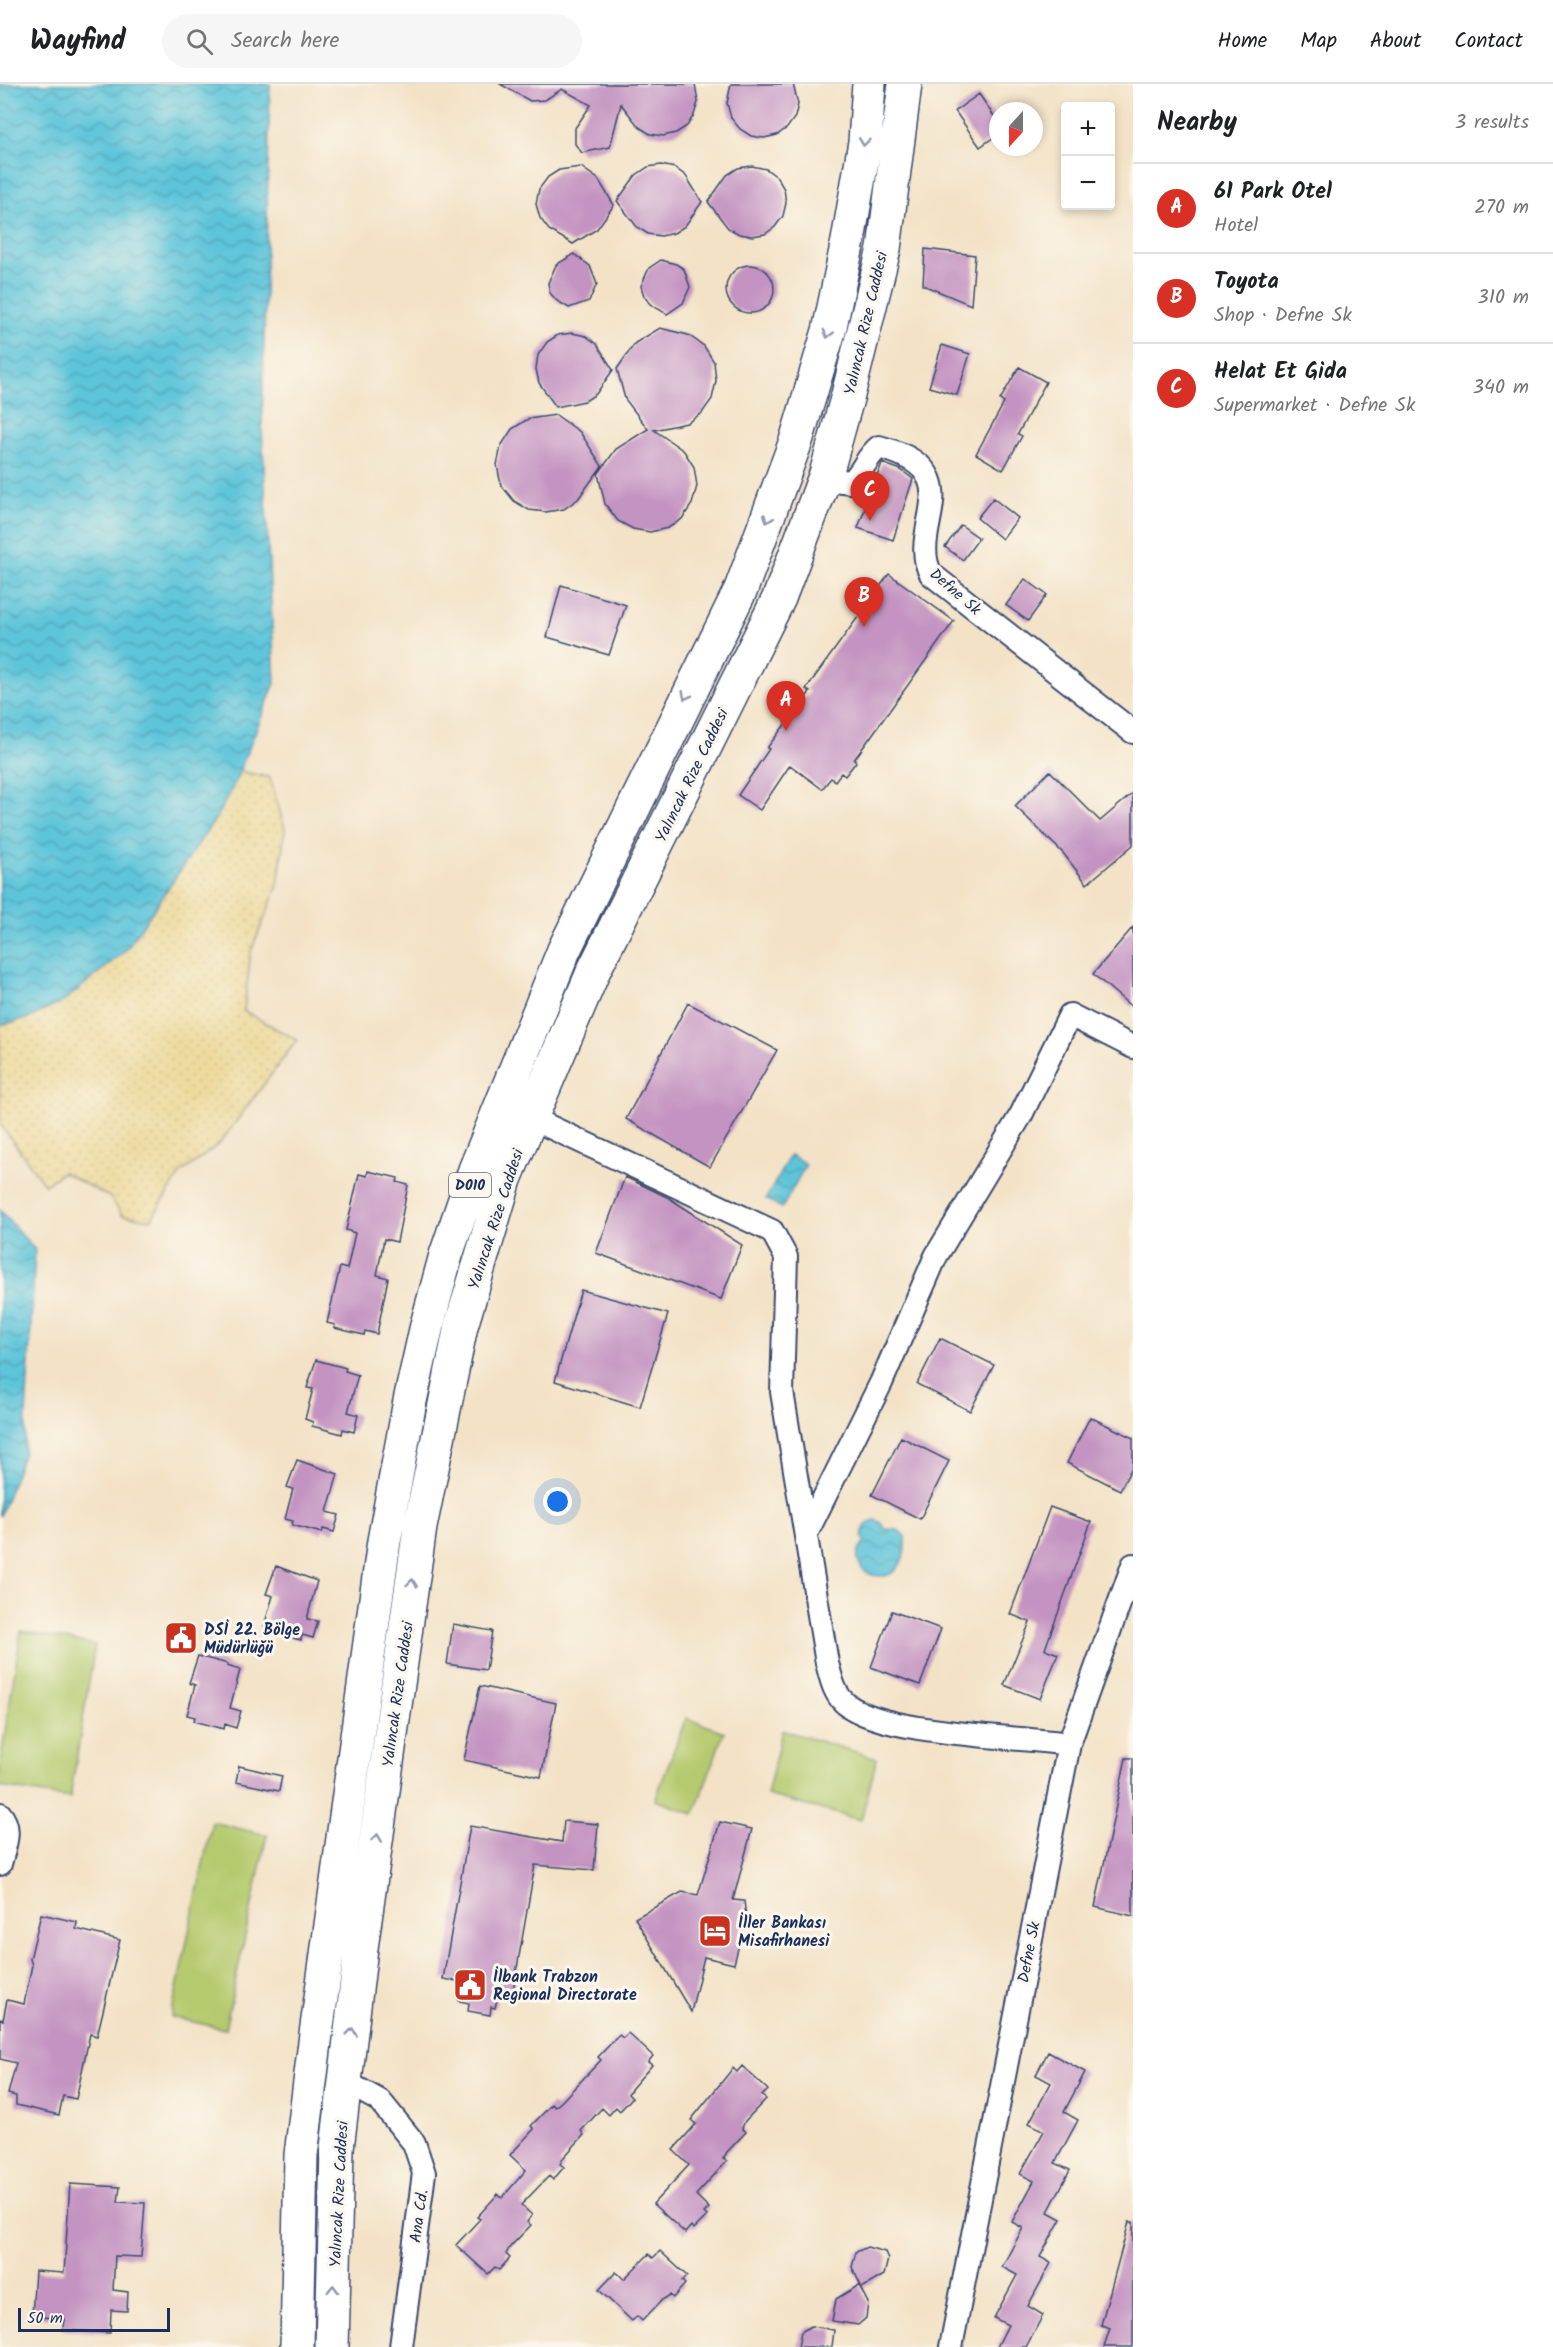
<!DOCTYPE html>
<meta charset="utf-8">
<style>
body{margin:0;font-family:Kalam,sans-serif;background:#f6f6f6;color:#202124}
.controls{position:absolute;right:18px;top:18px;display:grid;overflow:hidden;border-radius:6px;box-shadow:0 3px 9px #0003}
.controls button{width:54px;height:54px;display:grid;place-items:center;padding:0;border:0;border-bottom:2px solid #e0e0e0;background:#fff;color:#202124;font:30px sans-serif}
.compass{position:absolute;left:989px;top:18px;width:54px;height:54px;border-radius:50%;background:#fff;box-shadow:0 3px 9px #0003;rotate:201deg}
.scale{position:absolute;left:18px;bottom:15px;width:152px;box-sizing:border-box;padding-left:6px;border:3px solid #1b2f5e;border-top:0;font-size:16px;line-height:21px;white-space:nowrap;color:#1b2f5e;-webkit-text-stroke:4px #fbf7ec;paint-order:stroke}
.you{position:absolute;left:558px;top:1418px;width:21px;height:21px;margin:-15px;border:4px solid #fff;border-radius:50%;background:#1a73e8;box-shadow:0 0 0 9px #1a73e833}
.badge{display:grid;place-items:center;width:39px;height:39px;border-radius:50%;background:#d93025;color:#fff;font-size:20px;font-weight:700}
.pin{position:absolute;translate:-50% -50px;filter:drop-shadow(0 2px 3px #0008)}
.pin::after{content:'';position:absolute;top:32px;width:21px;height:18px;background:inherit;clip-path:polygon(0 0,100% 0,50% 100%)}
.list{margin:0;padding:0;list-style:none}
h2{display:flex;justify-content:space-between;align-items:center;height:78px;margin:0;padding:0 24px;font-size:26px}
h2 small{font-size:20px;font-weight:400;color:#757577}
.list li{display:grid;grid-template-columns:39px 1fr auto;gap:18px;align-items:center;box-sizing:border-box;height:90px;padding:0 24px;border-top:2px solid #e0e0e0}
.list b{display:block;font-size:22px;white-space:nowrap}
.list p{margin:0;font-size:20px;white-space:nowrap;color:#757577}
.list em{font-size:20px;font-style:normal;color:#757577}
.icon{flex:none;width:33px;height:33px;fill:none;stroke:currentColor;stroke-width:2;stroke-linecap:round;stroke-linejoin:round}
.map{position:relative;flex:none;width:1133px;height:2263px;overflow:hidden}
header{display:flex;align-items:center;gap:36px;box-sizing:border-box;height:84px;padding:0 30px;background:#fff;border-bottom:2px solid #e0e0e0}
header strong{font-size:28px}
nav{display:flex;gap:33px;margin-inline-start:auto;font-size:21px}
.search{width:420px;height:54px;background:#f6f6f6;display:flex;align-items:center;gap:15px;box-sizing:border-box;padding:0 21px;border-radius:33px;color:#757577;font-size:22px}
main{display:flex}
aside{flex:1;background:#fff}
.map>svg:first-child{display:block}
.sand{fill:url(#sand-dots);stroke:#84847e;stroke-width:1.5}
.garden{fill:#b5ca6e;stroke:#687c66;stroke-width:1.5}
.water{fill:url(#water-waves);stroke:#3c7a9c;stroke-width:1.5}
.building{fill:#c393c1}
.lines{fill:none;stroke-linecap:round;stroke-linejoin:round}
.street-casing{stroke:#3b4a6e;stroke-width:26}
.highway-casing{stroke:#3b4a6e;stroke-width:36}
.street{stroke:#fff;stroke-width:22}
.highway{stroke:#fff;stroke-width:33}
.oneway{stroke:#8d97ae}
.labels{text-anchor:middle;stroke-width:6;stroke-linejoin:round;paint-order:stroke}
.shield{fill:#fbf7ec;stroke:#5e6b89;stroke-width:1.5}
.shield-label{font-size:15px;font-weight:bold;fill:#1b2f5e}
.street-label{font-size:16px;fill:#1b2f5e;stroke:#fbf7ec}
.poi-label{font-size:16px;font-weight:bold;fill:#1b2f5e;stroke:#fbf7ec;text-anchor:start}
</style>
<header>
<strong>Wayfind</strong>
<div class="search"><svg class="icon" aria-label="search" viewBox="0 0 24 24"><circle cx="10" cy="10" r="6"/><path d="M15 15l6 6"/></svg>Search here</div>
<nav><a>Home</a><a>Map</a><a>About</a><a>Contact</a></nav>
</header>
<main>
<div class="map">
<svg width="1133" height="2263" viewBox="0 0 1133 2263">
<defs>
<pattern id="sand-dots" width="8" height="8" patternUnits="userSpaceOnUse" patternTransform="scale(1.5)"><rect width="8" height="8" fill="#eeda9e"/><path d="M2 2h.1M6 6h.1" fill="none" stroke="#ccbb8a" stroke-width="1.8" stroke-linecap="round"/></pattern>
<pattern id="water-waves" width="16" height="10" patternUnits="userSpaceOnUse" patternTransform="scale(1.5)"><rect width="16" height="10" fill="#5dc5da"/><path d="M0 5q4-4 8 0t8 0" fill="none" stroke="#4ca0b4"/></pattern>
</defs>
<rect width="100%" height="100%" fill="#fbf7ec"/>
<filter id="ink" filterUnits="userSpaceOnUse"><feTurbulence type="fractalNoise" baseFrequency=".0167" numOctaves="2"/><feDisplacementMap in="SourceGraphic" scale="12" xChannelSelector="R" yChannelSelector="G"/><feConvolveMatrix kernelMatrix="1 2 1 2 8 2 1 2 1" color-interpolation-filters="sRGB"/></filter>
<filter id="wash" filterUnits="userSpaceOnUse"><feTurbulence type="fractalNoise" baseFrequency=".008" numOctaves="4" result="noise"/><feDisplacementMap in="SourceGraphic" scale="24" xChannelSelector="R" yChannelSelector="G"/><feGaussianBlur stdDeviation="1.35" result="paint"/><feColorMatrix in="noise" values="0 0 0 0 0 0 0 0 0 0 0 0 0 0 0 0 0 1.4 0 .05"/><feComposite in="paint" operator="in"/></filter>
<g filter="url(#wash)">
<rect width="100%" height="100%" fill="#f3e2c6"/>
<path class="sand" d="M240,687l30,7 15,51 -7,56 -27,66 -7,60 53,29 -77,103 -40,31 -29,46 -29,-5 -11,-17 -48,-26 -18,13 -45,-61v-99l10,-2 116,-73 91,-134z"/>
<path class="garden" d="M21,1547l74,14 -25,153 -70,-11v-23z
M686,1634l38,14 -30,82 -39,-14z
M782,1646l95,28 -16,62 -94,-25z
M212,1738l55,13 -42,194 -54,-12z"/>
<path class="water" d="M0,0h270l-8,343 13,256 -41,102 -17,31 -91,134 -63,52 -34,16 -29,7z
M790,1071l16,9 -24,44 -16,-9z
M0,1126l35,40 -11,202 -24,64z
M875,1436l7,3 3,6 13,1 7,6c5,65 -70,39 -40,5l-3,-5c2,-9 4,-13 13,-16z"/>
<g id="blocks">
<path class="building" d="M500,0h195l3,18 -4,13 -7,11 -11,7 -13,3 -13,-2 -11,-7 -18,-23 -11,43 -28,6 -7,-9v-16l16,-23 -29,-16 -17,11 -15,1z
M731,0h62l5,20 -3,13 -8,11 -10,7 -13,3 -13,-2 -11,-7 -9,-11 -4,-15z
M979,10l19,28v12l-18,13 -25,-36z
M661,81l14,3 11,8 16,26 -17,24 -11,7 -13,3 -13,-2 -11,-7 -20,-26 19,-26 12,-8z
M752,82l14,3 11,8 7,12 2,14 -3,13 -8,11 -10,7 -13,2 -13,-2 -11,-6 -20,-26 19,-27 11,-7z
M581,83l17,12 16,26 -17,24 -24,15 -24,-14 -9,-12 -4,-14 3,-15 9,-12 11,-7z
M925,165l50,6 -4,50 -48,-20z
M574,170l16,12 7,18 -8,17 -20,7 -12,-7 -7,-8 -2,-10 8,-18z
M661,176l15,4 8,5 6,18 -7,16 -16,11 -17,-10 -6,-8 -3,-10 8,-18z
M726 205a24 24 0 1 1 48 0a24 24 0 1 1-48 0Z
M660,244l28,7 16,11 10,16 2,19 -4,18 -10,14 -15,10 -33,7 30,21 10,16 3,19 -5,18 -10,15 -14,9 -18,4 -17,-3 -15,-8 -13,-17 -7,-30 18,-25 32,-20 -23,-30 -8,-30 18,-26z
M572,249l14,3 11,8 16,26 -17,24 -11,7 -29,6 -17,-24 -3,-14 2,-14 9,-13 11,-7z
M942,261l28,9 -13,41 -28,-8z
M1019,283l27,15 -28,52 4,2 -19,34 -27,-16 28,-51 -4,-3z
M556,331l24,17 22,34 -24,33 -14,10 -18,3 -17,-2 -15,-9 -13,-16 -4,-20 4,-19 11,-17 16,-10z
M882,379l19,7 12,9 -20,61 -35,-12z
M993,414l25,20 -16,21 -25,-21z
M961,441l18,13 -16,22 -18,-13z
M889,490l65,47 -100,139 2,2 -11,14 -4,-3 -6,8 -4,-3 -9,11 -32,-24 -30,45 -22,-15 31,-46 -2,-1 43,-56 -4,-3z
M1025,495l22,16 -19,26 -22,-16z
M561,501l65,20 -17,50 -62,-18z
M1050,687l50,50 33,-28v52l-46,39 -24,-31 -48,-47z
M1133,843v81l-40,-34z
M688,919l89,47 -67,117 -84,-48z
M368,1087l30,7 -1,4 11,3 -11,57 -13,-3 -6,31 -1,5 11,3 -11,56 -12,-3 -1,4 -30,-7 1,-3 -8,-2 13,-56 7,2 8,-36 -9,-3 13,-56 8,2z
M625,1093l44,21 73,47 -21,54 -125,-46z
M581,1206l87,24 -28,93 -85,-26z
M940,1254l54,27 -24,46 -53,-27z
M316,1276l30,8 -1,3 13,4 -10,37 10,3 -4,17 -11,-3 -1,5 -30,-8 1,-4 -8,-3 8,-30 -6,-1z
M1090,1333l43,21v27l-13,25 -53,-27z
M901,1353l48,24 -29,58 -48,-24z
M297,1376l41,14 -11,38 12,3 -5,17 -11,-3 -1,4 -30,-8 1,-4 -8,-2 8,-30 -6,-2z
M1050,1423l41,15 -46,127 13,5 -18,45 -36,-14 26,-63 -20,-8z
M276,1482l41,15 -10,38 11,2 -5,17 -11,-3 -1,5 -30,-8 1,-4 -8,-2 9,-30 -7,-2z
M892,1527l49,18 -21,56 -49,-18z
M453,1540l39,7 -6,39 -39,-6z
M198,1572l30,8 -1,2 13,4 -10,38 11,3 -5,17 -11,-4 -1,5 -30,-8 1,-4 -8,-2 8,-30 -6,-2z
M480,1602l76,17 -15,74 -77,-17z
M1126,1674h7v158l-38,-9z
M239,1682l43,10 -3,15 -43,-9z
M564,1737l34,3 -4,46 -59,-5 -22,126 -14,-2 -4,19 -4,-1 -1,8 -22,-4 1,-8 -10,-2 3,-19 -19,-3 27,-153 92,16z
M720,1738l32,7 -19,71 11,1 2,16 -12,47 -30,-7 -13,55 -56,-94 47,-26 16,3z
M41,1830l36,8 -1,7 44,11 -23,96 -7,-2 -14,65 -13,-3 -4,19 -43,-10v-9l-8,-2 8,-31 -16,-4v-40l3,1 4,-20 17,4 8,-39 -2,-6z
M628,1949l25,23 -5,6 4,3 -20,23 -4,6 4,4 -12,13 -4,-4 -7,8 -7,-7 -21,23 3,4 -20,22 -4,7 4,3 -11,13 -4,-4 -28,29 11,10 -5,7 4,3 -21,22 -4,7 4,4 -11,12 -4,-3 -7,7 -32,-29 24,-26 -3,-2 21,-23 4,4 24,-28 -16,-15 24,-26 -3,-3 21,-22 3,3 6,-5 40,-42 -3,-3 21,-22 4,3z
M1048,1968l37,20 -21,40 14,8 -23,43 15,7 -22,42 13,7 -21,38 11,6 -23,43 15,9 -17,32h-29l11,-22 -14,-7 23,-43 -15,-8 21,-39 -11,-6 22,-41 -14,-7 24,-43 -15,-8 22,-40 -15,-8z
M742,1982l26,24 -6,6 4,3 -21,22 -3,7 4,4 -19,20 -4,7 4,2 -31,34 13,13 -5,5 3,3 -13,13 -3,-3 -6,7 -32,-29 36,-39 -16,-15 23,-26 -5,-4 42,-52 4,4z
M70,2100l50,3 -2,15 27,1 -4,54 -26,-1 -2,34 15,2 -1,19 -16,-1 -1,23 -47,-3 1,-11 -32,-3 3,-45 29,2z
M1129,2138h4v125h-29l6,-19 -9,-3z
M867,2163l18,5 3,7 -4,16 -22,13 -10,-21 4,-15z
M660,2167l27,25 -5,5 3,3 -12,14 -3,-3 -8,5 -20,21 -5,-5 -5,5 -33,-31 17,-18 8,7 25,-25 4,4z
M859,2201l9,18 -2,15 -8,7 -26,-4 4,-22z
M811,2242l23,4 -2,17h-34l3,-15z"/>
</g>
</g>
<g filter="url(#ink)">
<use href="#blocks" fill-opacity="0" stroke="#3b4a6e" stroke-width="1.5"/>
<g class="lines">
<defs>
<path id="street" d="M824,395l27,3c12,-10 15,-25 28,-35 97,25 27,81 52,127l202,158
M531,1034l241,113 14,26 -4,135 45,271c4,15 7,31 19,41 39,31 170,32 223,40
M806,1450l75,-151 55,-127 85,-141 49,-100 63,32
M0,1730c13,15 4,33 0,50
M346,1998l34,19 34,42 10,30 -23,174
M951,2263l118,-603 64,-179"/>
<path id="highway" d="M297,2263l4,-192 15,-121 68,-493 26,-140 17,-76 19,-70 29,-85 89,-220 177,-361 55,-148 33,-110 19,-90 17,-99 4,-58
M332,2263l5,-199 24,-200 59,-421 41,-201 44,-147 89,-209 185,-372 47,-124 22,-79 36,-146 21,-165"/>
</defs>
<use href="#street" class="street-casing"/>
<use href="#highway" class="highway-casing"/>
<use href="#street" class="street"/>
<use href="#highway" class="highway"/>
</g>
<defs><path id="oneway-chevron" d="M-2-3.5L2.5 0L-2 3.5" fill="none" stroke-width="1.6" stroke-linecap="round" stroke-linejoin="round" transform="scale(1.5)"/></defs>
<g class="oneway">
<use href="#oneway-chevron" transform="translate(864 58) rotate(97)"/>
<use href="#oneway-chevron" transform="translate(828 250) rotate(105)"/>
<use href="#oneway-chevron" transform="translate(768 435) rotate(111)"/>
<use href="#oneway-chevron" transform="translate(686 612) rotate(117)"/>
<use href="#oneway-chevron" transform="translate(412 1499) rotate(-82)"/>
<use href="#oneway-chevron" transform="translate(377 1754) rotate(-82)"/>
<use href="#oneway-chevron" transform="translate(352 1948) rotate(-84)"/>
<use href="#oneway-chevron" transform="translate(333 2205) rotate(-89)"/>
</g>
</g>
<defs>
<symbol id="civic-square" viewBox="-11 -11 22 22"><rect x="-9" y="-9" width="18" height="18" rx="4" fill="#c8321e" stroke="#fbf7ec"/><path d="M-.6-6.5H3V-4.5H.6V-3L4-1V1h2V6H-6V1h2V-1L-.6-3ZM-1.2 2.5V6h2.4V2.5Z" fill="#fff"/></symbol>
<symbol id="hotel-square" viewBox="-11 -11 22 22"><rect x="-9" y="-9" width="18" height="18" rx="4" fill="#c8321e" stroke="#fbf7ec"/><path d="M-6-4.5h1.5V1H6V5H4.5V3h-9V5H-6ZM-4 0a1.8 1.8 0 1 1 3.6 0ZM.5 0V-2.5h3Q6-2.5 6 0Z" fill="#fff"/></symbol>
</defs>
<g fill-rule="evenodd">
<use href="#civic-square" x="162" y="1535" width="38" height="38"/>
<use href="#hotel-square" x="696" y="1828" width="38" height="38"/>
<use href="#civic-square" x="451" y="1882" width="38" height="38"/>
</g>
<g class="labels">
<rect class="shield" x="449" y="1089" width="42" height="24" rx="4.5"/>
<g class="shield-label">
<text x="470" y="1106">D010</text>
</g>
<g class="street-label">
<text transform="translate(865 239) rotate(-77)" y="6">Yalıncak Rize Caddesi</text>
<text transform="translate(956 507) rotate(41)" y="6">Defne Sk</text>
<text transform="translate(691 691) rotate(-64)" y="6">Yalıncak Rize Caddesi</text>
<text transform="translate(495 1135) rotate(-72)" y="6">Yalıncak Rize Caddesi</text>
<text transform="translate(397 1610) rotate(-82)" y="6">Yalıncak Rize Caddesi</text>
<text transform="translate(1028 1868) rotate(-79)" y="6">Defne Sk</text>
<text transform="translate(338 2110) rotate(-87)" y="6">Yalıncak Rize Caddesi</text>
<text transform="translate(418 2132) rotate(-82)" y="6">Ana Cd.</text>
</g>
<g class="poi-label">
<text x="204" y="1551">DSİ 22. Bölge<tspan x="204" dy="18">Müdürlüğü</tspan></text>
<text x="738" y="1844">İller Bankası<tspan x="738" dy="18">Misafirhanesi</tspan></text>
<text x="493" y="1898">İlbank Trabzon<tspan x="493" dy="18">Regional Directorate</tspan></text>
</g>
</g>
</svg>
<div class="controls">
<button>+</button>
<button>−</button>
</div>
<svg class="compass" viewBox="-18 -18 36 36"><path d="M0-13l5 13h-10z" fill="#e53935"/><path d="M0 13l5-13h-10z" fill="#757577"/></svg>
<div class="scale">50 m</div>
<div class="you"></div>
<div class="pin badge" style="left:786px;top:647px">A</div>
<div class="pin badge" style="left:864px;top:543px">B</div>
<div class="pin badge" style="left:870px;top:437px">C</div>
</div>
<aside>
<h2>Nearby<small>3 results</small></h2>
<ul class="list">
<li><span class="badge">A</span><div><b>61 Park Otel</b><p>Hotel</p></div><em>270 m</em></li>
<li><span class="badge">B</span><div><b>Toyota</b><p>Shop · Defne Sk</p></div><em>310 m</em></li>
<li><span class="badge">C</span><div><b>Helat Et Gida</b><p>Supermarket · Defne Sk</p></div><em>340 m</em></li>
</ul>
</aside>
</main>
